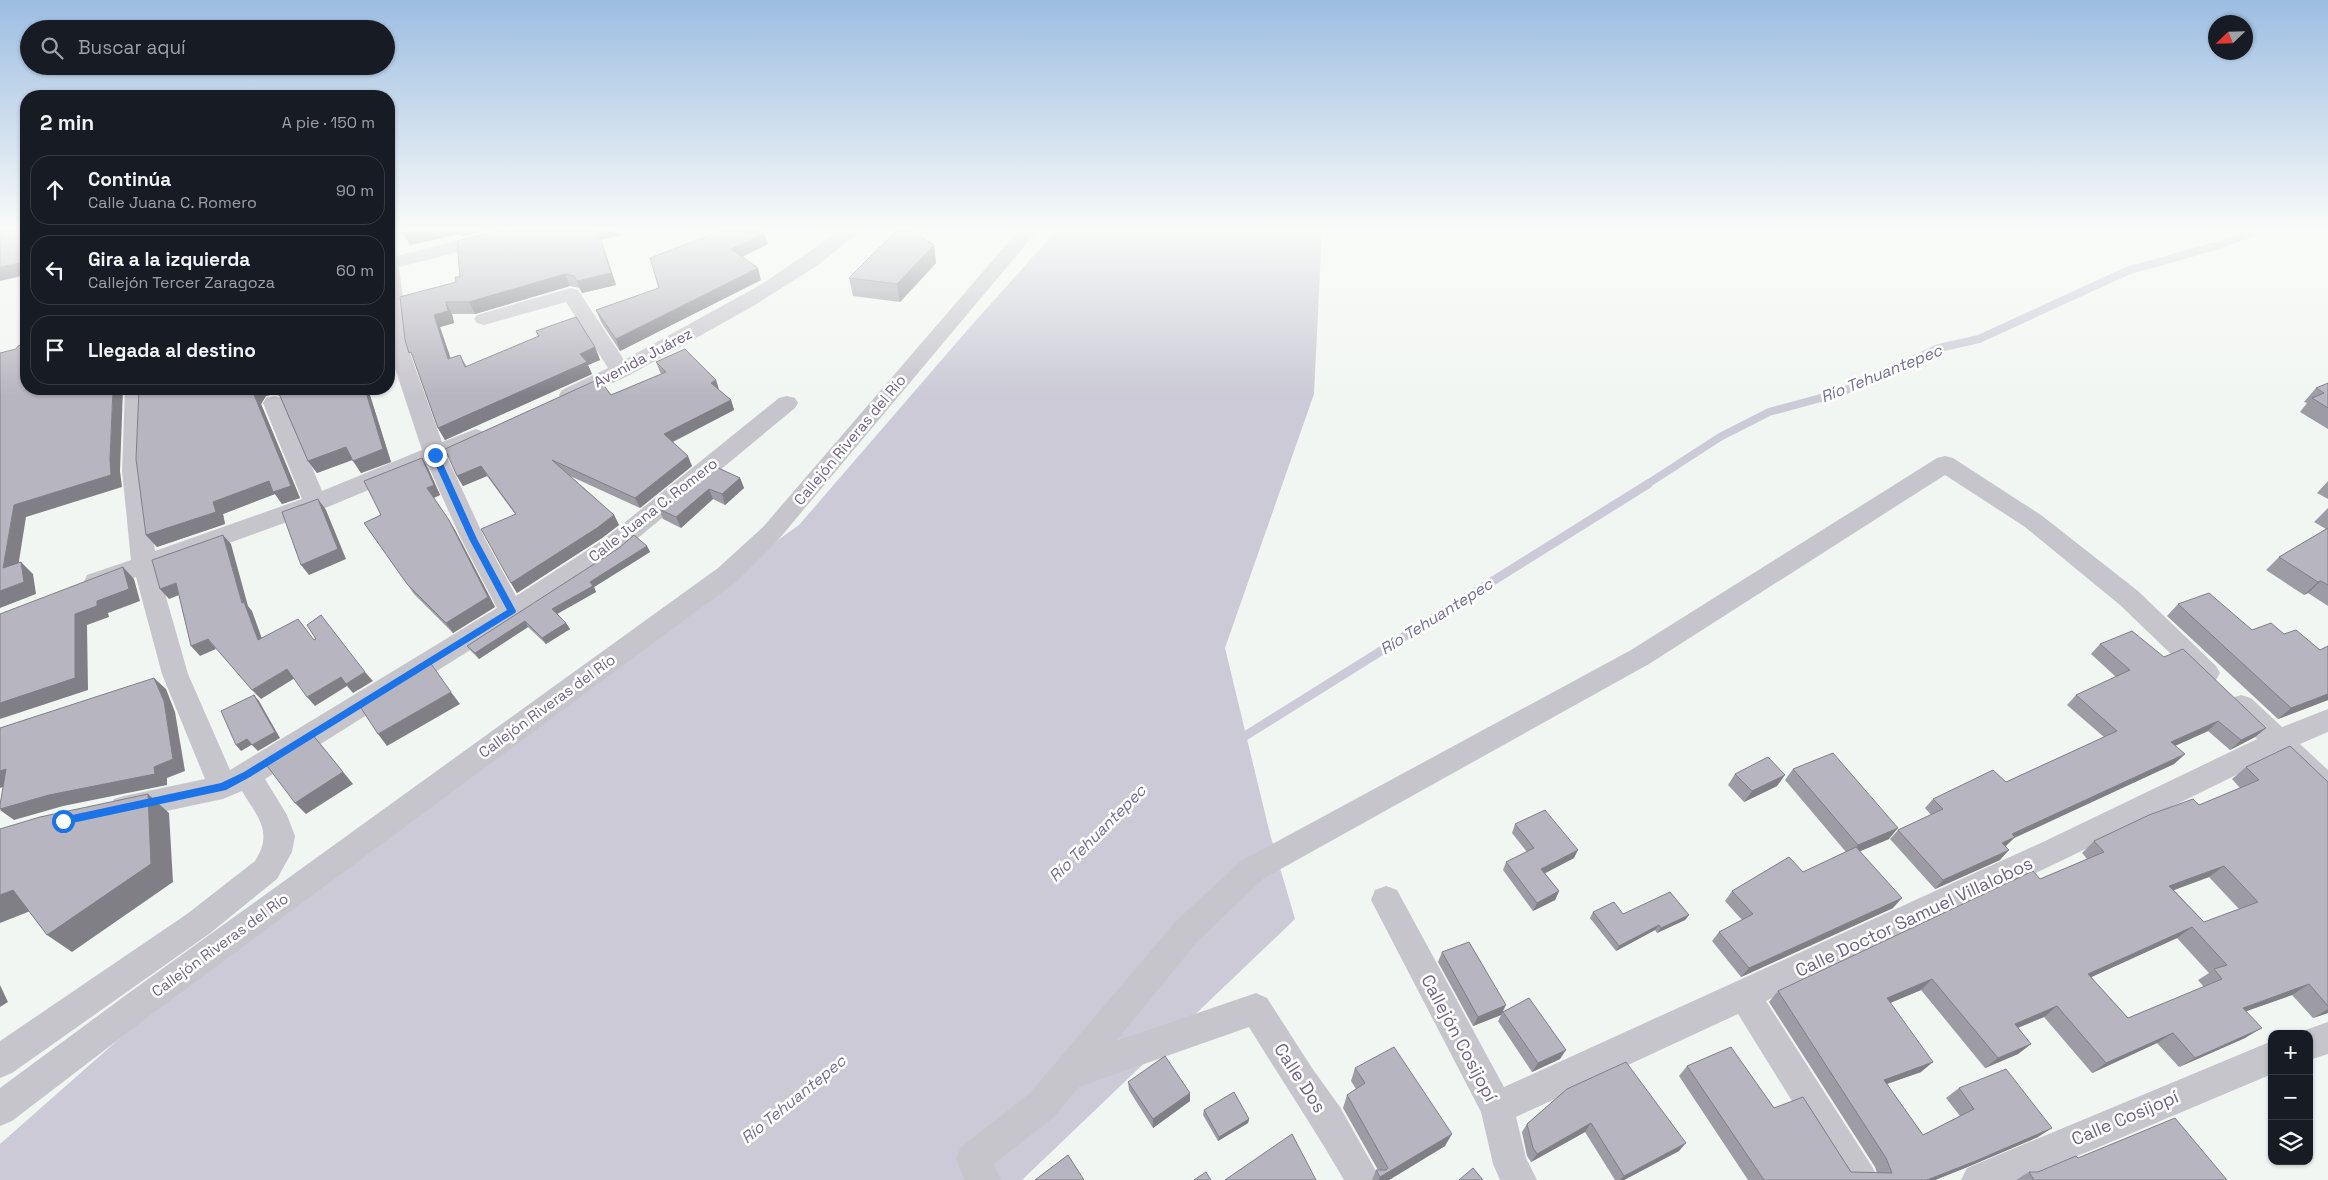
<!DOCTYPE html>
<html lang="es">
<meta charset="utf-8">
<style>
body{margin:0;font-family:"Space Grotesk",sans-serif;background:#20242c;color:#f1f3f6}
.controls{position:absolute;right:15px;bottom:15px;display:grid;overflow:hidden;border-radius:10px;box-shadow:0 1px 4px #0004}
.controls button{width:45px;height:45px;display:grid;place-items:center;padding:0;border:0;border-bottom:1px solid #363941;background:#171b24;color:#f1f3f6;font:25px sans-serif}
.compass{position:absolute;left:2208px;top:15px;width:45px;height:45px;border-radius:50%;background:#171b24;box-shadow:0 1px 4px #0004;rotate:247deg}
.stop{position:absolute;width:15px;height:15px;margin:-11px;border:4px solid #1a73e8;border-radius:50%;background:#fff}
.stop.end{background:#1a73e8;border-color:#fff;box-shadow:0 1px 5px #0008}
.list{margin:0;padding:0;list-style:none}
h2{display:flex;justify-content:space-between;align-items:center;height:65px;margin:0;padding:0 20px;font-size:21px}
h2 small{font-size:16px;font-weight:400;color:#9ea1a6}
.list li{display:grid;grid-template-columns:32px 1fr auto;gap:15px;align-items:center;box-sizing:border-box;height:70px;margin:0 10px 10px;padding:0 10px;border:1px solid #363941;border-radius:20px}
.list b{display:block;font-size:19px;white-space:nowrap}
.list p{margin:0;font-size:16px;white-space:nowrap;color:#9ea1a6}
.list em{font-size:16px;font-style:normal;color:#9ea1a6}
.icon{flex:none;width:28px;height:28px;fill:none;stroke:currentColor;stroke-width:2;stroke-linecap:round;stroke-linejoin:round}
.map{position:relative;flex:none;width:2328px;height:1180px;overflow:hidden}
.search{position:absolute;background:#171b24;box-shadow:0 1px 4px #0004;left:20px;top:20px;width:375px;height:55px;display:flex;align-items:center;gap:12px;box-sizing:border-box;padding:0 18px;border-radius:28px;color:#9ea1a6;font-size:19px}
.panel{position:absolute;background:#171b24;box-shadow:0 1px 4px #0004;left:20px;top:90px;width:375px;height:305px;border-radius:20px}
.map>svg:first-child{display:block}
.water{fill:#cbcad6}
.lines{fill:none;stroke-linecap:round;stroke-linejoin:round}
.stream-far1{stroke:#cbcad6;stroke-width:8}
.stream{stroke:#cbcad6;stroke-width:9}
.minor{fill:#c7c5cc;fill-rule:evenodd}
.wall{fill:#9d9ca4;fill-rule:evenodd}
.shaded-wall{fill:#807f86}
.building{fill:#b7b5bf;stroke:#807f86;fill-rule:evenodd}
.route{fill:#1a73e8}
.labels{text-anchor:middle;stroke-width:5;stroke-linejoin:round;paint-order:stroke}
.street-label{font-size:15px;fill:#6d6385;stroke:#fff}
.water-label{font-size:16px;font-style:italic;fill:#726d97;stroke:#fff}
.near-street-label{font-size:18px;fill:#6d6385;stroke:#fff}
</style>
<div class="map">
<svg width="2328" height="1180" viewBox="0 0 2328 1180">
<rect width="100%" height="100%" fill="#f2f6f2"/>
<path class="water" d="M1056,231h266l-8,163 -89,254 45,186 25,85 -273,261h-1022v-36l288,-254 511,-365 171,-198z"/>
<g class="lines">
<path class="stream-far1" d="M1646,485l74,-48 49,-25 70,-19 100,-45 40,-9 148,-68 92,-26 37,-14"/>
<path class="stream" d="M1237,741l411,-257"/>
<path class="minor" d="M495,231h32l-2,4 -126,32 11,86 32,89 34,-13 8,3 3,5 -3,5 -37,15 38,82 31,57 87,-56 176,-142 8,-2 8,2 3,5 -3,5 -174,144 -100,66 -256,161 22,36 8,21 -3,16 -15,27 -68,55 -197,139 -12,5v-37l187,-127 68,-53c19,-30 2,-44 -13,-70l-19,8 -99,21 -10,-3 -4,-9 4,-9 10,-3 81,-17 -43,-105 -26,-97 -40,14 -9,-2 -3,-7 3,-7 44,-15 -9,-89 3,-82h22l-3,82 11,80 147,-52 -39,-96 3,-5 8,-2 8,2 3,5 37,88 100,-41 -32,-97 -1,-95zM428,465l33,74 36,69 -267,162 -42,-96 -30,-105 165,-60z
M839,231h21l-42,34 -63,40 -127,71 -58,26 -8,-2 -3,-5 3,-5 46,-22 -42,-66 -82,23 -7,-2 -3,-4 3,-4 87,-25 7,-2 7,2 46,70 138,-76z
M1018,231h19l-258,308 -43,43 -588,435 -136,104 -12,5v-38l126,-93 592,-427 45,-41z
M1945,456l8,2 88,57 97,76 78,75 4,7 -4,7 -9,4 -9,-4 -78,-75 -95,-78 -80,-52 -296,189 -386,215 -65,62 -82,100 140,-48 11,5 45,70 28,39 41,73h-37c-30,-52 -64,-102 -95,-153l-170,60 -25,30 -60,47 7,16h-36l-9,-21 5,-12 69,-54 146,-172 65,-60 390,-211 306,-192z
M2241,695l10,3 31,29 46,-18v23l-28,12 28,26v30l-10,-3 -43,-41 -212,104 -297,141 107,167 6,12h-38l-103,-166 -222,103 10,41 11,22h-37l-7,-16 -12,-52 -110,-212 4,-10 11,-4 11,4 107,197 539,-245 214,-103 -26,-25 -3,-8 3,-8z
M2328,1022v32l-19,6v-26l-12,-1z
M2272,1041v33l-251,106h-60l6,-12z"/>
</g>
<path class="wall" d="M495,231h123l2,5 -19,3 15,46 -34,8 -3,-5 -9,-2 -95,28h-23l2,9 -14,4 10,31 10,-3 7,12 72,-31 -3,-5 59,16 5,13 -12,5 4,9 -147,66 -7,-12 -23,-65 41,-81z
M768,244l-26,13 19,23 -141,71 -19,-29 -5,-12 63,-22z
M934,245l2,18 -36,39 -47,-6 -4,-18z
M656,362l60,18 3,10 12,10 3,10 -61,32 19,24 -52,42 -70,-32 44,39 5,10 -17,13 -85,55 -6,-10 4,-69 -28,-38 -24,10 -6,-10 154,-81 50,-21 -1,-2z
M2328,383v46l-28,-17 7,-9 -3,-1 12,-14z
M139,389h229l23,73 -30,11 -8,-13 -36,13 -9,-12 -28,-65 -6,-2 -8,2 -5,8 39,94 -18,6 -7,-10 -52,20 2,10 -68,23 -11,-12z
M712,465l28,13 4,10 -19,17 -12,-6 -32,29 -18,-9 -4,-10z
M428,468l12,27 -6,3 21,32 40,77 -42,26 -39,-39 -50,-71 17,-8z
M2328,481v18l-11,-6z
M2328,508v98l-20,-13 -4,2 -38,-25 13,-13 47,-28 -12,-7z
M647,546l3,6 -56,35 2,5 -39,22 9,9 4,6 -24,15 -18,-17 -49,32 -8,-8 -4,-5z
M2178,604l74,26 32,4 36,16 8,-4v54l-50,19 -111,-103z
M2100,644l64,13 102,71 -11,9 -25,13 -22,-19 -33,15 10,8 -11,10 -160,74 -9,8 -5,14 -65,29 -45,-50 8,-9 33,-15 -6,-7 8,-9 73,-17 98,-45 -37,-32 9,-10 40,-18 -25,-23z
M2246,767l82,15v231l-15,5 -21,-23 -46,16 -1,27 -66,29 -22,-24 -65,30 -48,-56 -26,11 13,16 -13,10 -33,14 -64,-78 -31,13 31,69 -34,12 36,51 37,-19 -14,-18 13,-10 79,49 -73,31 -30,12h-187l-69,-104 8,-10 87,42 77,64 26,1 -2,-6 -106,-165 9,-11 309,-132 -5,-6 12,-12 105,-36 41,-17 -8,-9zM2209,877l30,32 -35,13 -30,-32zM2177,938l32,35 -11,7 6,7 -76,31 -37,-41z
M1793,769l96,70 -29,12 33,57 -152,69 -29,-36 7,-9 23,-12 -17,-19 7,-10 71,-19 43,-20 -61,-72z
M1735,774l42,12 -33,16 -16,-17z
M1515,824l59,34 -29,15 14,18 -4,9 -22,11 -30,-41 3,-8 21,-10 -15,-19z
M1593,912l30,2 66,1 -4,5 -28,13 -2,-3 -39,21 -26,-33z
M1442,952l61,59 57,48 -28,13 -34,-51 3,-6 -28,11 -35,-64z
M1355,1068l90,78 -56,34h-17l4,-10h2l-35,-62 4,-13 9,-6 -5,-8z
M1128,1082l62,19 -37,27 -24,-38z
M1567,1089l112,62 -55,29h-9l-30,-48 -54,30 -4,-6 -5,-24 5,-8z
M1204,1110l45,9 -1,4 -30,18 -15,-26z
M2078,1158l149,22h-211l13,-8h9z"/>
<path class="shaded-wall" d="M413,231h73l-24,6 -2,-3 -50,11 -7,-12z
M598,231h20l2,5 -19,3 15,46 -34,8 -5,-12z
M764,233l4,11 -34,16 -3,-11z
M934,245l2,18 -36,39 -3,-18z
M26,262v13l-26,6v-14z
M758,268l3,12 -141,71 -4,-12z
M565,274l5,12 -95,28 -6,-12z
M446,302l6,12 2,9 -14,4 15,44 -7,-12 -14,-44z
M595,347l5,13 -12,5 4,9 -147,66 -7,-12 142,-74z
M389,355l6,19 -6,2z
M716,380l3,10 -8,-7z
M113,389h10l-3,82 2,16 -96,30 -10,63 -13,-12 11,-63 96,-46z
M254,389h17l3,5 -8,2 -5,8 39,94 -18,6 -7,-10 -52,20 2,10 -68,23 -11,-12 67,-33z
M365,389h3l23,73 -30,11 -8,-12z
M731,400l3,10 -66,34 -4,-10z
M346,447l8,12 -37,14 -9,-12z
M688,456l4,10 -52,42 -5,-10z
M422,458l6,10 12,27 -7,3 -6,-10z
M481,466l6,10 -24,10 -6,-10z
M740,478l4,10 -19,17 -3,-11z
M709,489l4,10 -32,29 -5,-11z
M318,499l8,11 20,49 -37,16 -8,-10z
M614,515l5,10 -17,13 -85,55 -6,-10z
M449,520l6,10 40,77 -42,26 -7,-10z
M223,535l8,9 17,62 4,5 14,39 -8,-10 -16,-37z
M647,546l3,6 -56,35 2,5 -41,23 -3,-6 38,-27z
M21,562l12,12 3,20 -36,14v-17z
M123,567l11,12 6,22 -32,12 1,4 -22,8 1,65 -88,29v-16l75,-89 22,-13z
M2321,581l-13,12 -4,2 14,-13z
M176,583l8,10 -15,6 -9,-10z
M525,621l3,6 -49,32 -4,-6z
M566,623l4,6 -24,15 -4,-6z
M208,639l8,10 -16,7 -9,-10z
M287,669l8,9 -34,21 -9,-9z
M365,672l8,9 -20,12 -6,-7 -32,20 -8,-9 34,-20z
M154,678l12,11 9,23 10,59 -18,7v7l-104,21 -49,14 -14,-10z
M451,692l9,12 -73,42 -9,-12z
M2328,694v6l-50,19 13,-11z
M254,695l5,6 21,37 -22,13 -6,-6z
M2218,721l-10,10 -47,21 10,-10z
M2266,728l-11,9 -25,13 11,-10z
M312,734l41,50 -47,30 -11,-11z
M247,739l6,5 -12,7 -5,-6z
M2185,754l-11,10 -160,74 -8,8 -13,6 19,-18z
M6,769l14,12 -20,7v-17z
M1785,775l-8,11 -33,16 8,-11z
M148,794l21,19 4,69 -101,70 -25,-17z
M1898,828l-9,11 -40,17 9,-11z
M1578,850l-4,8 -36,19 3,-8z
M2009,850l-9,10 -65,29 8,-9z
M2224,866l-15,11 -54,20 14,-11z
M13,890l25,18 -38,15v-28z
M1559,891l-4,9 -22,11 4,-8z
M1902,898l-9,10 -152,69 8,-9z
M1689,915l-4,5 -28,13 4,-5z
M1659,925l-4,5 -39,21 3,-5z
M2192,927l-15,11 -103,47 14,-11z
M1932,979l-11,11 -45,19 11,-11z
M2309,984l-17,11 -65,23 16,-10z
M0,985l8,17 -8,5z
M1506,1005l-5,10 -28,11 5,-9z
M2057,1006l-13,11 -42,17 13,-10z
M2328,1009v4l-15,5z
M2262,1028l-17,10 -66,29 16,-9z
M2173,1033l-16,10 -65,30 14,-10z
M2031,1044l-13,10 -33,14 13,-10z
M1566,1050l-6,9 -28,13 6,-9z
M1933,1062l-12,10 -49,17 12,-9z
M1190,1093v8l-37,27v-9z
M1249,1119l-1,4 -30,18 1,-4z
M1591,1123l-6,9 -54,30 6,-8z
M2052,1128l-14,9 -73,31 -30,12h-8z
M1452,1134l-7,12 -56,34h-10l1,-3z
M1686,1143l-7,8 -55,29h-4l4,-4z"/>
<path class="building" d="M0,231h26v31l-26,5z
M403,231h10l-10,2z
M495,231h103l13,42 -34,8 -3,-5 -9,-2 -96,28h-23l2,9 -14,4 14,44 12,-4 5,12 74,-31 -3,-5 40,-14 19,30 -15,7 7,8 -149,66 -27,-76 -2,1 -4,-13 -5,-43 56,-15 -1,-5h5l-3,-36z
M721,231h43v2l-33,16 27,19 -142,71 -20,-29 63,-22 -9,-30z
M896,231h16l22,14 -37,39 -48,-6z
M26,343v46h87l-3,70 1,16 -97,30 -11,63 18,-6 3,20 -24,9v-238l16,-4 2,-3z
M685,349l31,31 -5,3 20,17 -67,34 24,22 -53,42 -83,-38 62,55 -17,13 -86,55 -30,-54 35,-15 -35,-48 -24,10 -12,-27 154,-70 12,16 55,-23 -10,-10z
M2328,383v25l-16,-10 12,-5 -8,-5z
M139,389h115l-1,3 38,94 -18,6 -4,-11 -56,21 3,10 -70,23 -10,-76z
M277,389h88l18,60 -30,12 -7,-14 -38,14z
M422,458l12,27 -7,3 22,32 39,77 -42,26 -39,-39 -43,-61 17,-8 -17,-34z
M712,465l28,13 -18,16 -13,-5 -33,28 -17,-8z
M318,499l20,50 -37,16 -19,-53z
M2328,528v57l-7,-4 -3,1 -39,-25z
M223,535l19,68 2,-1 14,38 40,-21 16,21 2,-1 -9,-14 14,-10 44,57 -19,12 -5,-7 -34,20 -20,-28 -35,21 -44,-51 -17,7 -15,-63 -16,6 -8,-29z
M634,535l13,11 -57,36 3,4 -41,23 14,14 -24,15 -17,-17 -50,32 -8,-7 152,-98z
M123,567l6,22 -32,12v5l-22,8v64l-75,25v-89z
M2209,593l43,37 19,-7 13,11 12,-4 24,20 8,-4v48l-37,14 -113,-104z
M2132,631l32,26 19,-8 83,79 -25,12 -23,-19 -47,21 14,12 -173,80 3,3 -13,6 7,7 -66,30 -45,-50 45,-21 -10,-10 60,-29 13,12 111,-51 -41,-36 54,-25 -30,-26z
M429,661l22,31 -73,42 -19,-29z
M154,678l10,23 9,58 -19,8 1,7 -106,21 -49,14v-4l6,-36 -6,2v-43z
M254,695l21,37 -23,13 -5,-6 -11,6 -15,-34z
M312,734l31,38 -48,31 -30,-40z
M2290,746l38,36v224l-19,-22 -66,24 19,20 -67,30 -22,-25 -67,30 -49,-57 -42,18 16,20 -33,14 -66,-79 -45,19 46,64 -49,18 39,55 51,-26 -15,-21 47,-19 46,59 -74,32 -51,20h-163l-77,-114 44,-19 43,61 29,-11 48,75 41,1 -6,-15 -108,-167 255,-120 7,8 64,-27 -10,-11 55,-26 44,-16 6,6 60,-25 -13,-13zM2224,866l34,36 -54,20 -35,-36zM2192,927l35,38 -13,4 8,10 -94,39 -40,-44z
M1833,753l65,75 -40,17 -65,-76z
M1768,757l17,18 -33,16 -17,-17z
M148,794l3,70 -104,71 -34,-45 -13,5v-66l40,-12z
M1545,810l33,40 -37,19 18,22 -22,12 -31,-41 28,-14 -19,-24z
M1856,847l46,51 -153,70 -30,-36 34,-18 -21,-23 57,-34 14,15z
M1670,892l19,23 -28,13 -2,-3 -40,21 -26,-34 21,-10 9,12z
M1469,942l37,63 -28,12 -36,-65z
M1529,998l37,52 -28,13 -35,-51z
M1394,1047l58,87 -72,43 -4,-7h10l2,-2 -41,-73 18,-12 -10,-15z
M1165,1056l25,37 -37,26 -25,-37z
M1626,1062l60,81 -62,33 -33,-53 -54,31 -4,-6 -6,-24 40,-35z
M1234,1092l15,27 -30,18 -15,-27z
M2175,1118l52,62h-193l-5,-8h9l38,-16 2,2z
M1292,1134l24,46h-91z
M1068,1155l16,25h-49z
M1473,1168l10,12h-24z
M1206,1172l5,8h-17z"/>
<linearGradient id="sky" x2="0" y2="1"><stop stop-color="#9cbde1"/><stop offset="0.58" stop-color="#f9fbf9"/><stop offset="1" stop-color="#f9fbf9" stop-opacity="0"/></linearGradient>
<rect width="2328" height="396" fill="url(#sky)"/>
<path class="route" d="M435,452l4,3 38,84 39,72 -1,2 -265,164 -24,13 -163,35 -3,-1 -1,-3 4,-4 158,-34 23,-11 263,-162 -38,-71 -38,-84z"/>
<g class="labels">
<g class="street-label">
<text transform="translate(643 358) rotate(-28)" y="5">Avenida Juárez</text>
<text transform="translate(850 440) rotate(-50)" y="5">Callejón Riveras del Río</text>
<text transform="translate(653 510) rotate(-38)" y="5">Calle Juana C. Romero</text>
<text transform="translate(547 706) rotate(-36)" y="5">Callejón Riveras del Río</text>
<text transform="translate(220 945) rotate(-36)" y="5">Callejón Riveras del Río</text>
</g>
<g class="water-label">
<text transform="translate(1881 373) rotate(-22)" y="6">Río Tehuantepec</text>
<text transform="translate(1436 616) rotate(-32)" y="6">Río Tehuantepec</text>
<text transform="translate(1097 833) rotate(-45)" y="6">Río Tehuantepec</text>
<text transform="translate(793 1099) rotate(-39)" y="6">Río Tehuantepec</text>
</g>
<g class="near-street-label">
<text transform="translate(1914 917) rotate(-25)" y="6">Calle Doctor Samuel Villalobos</text>
<text transform="translate(1459 1038) rotate(62)" y="6">Callejón Cosijopí</text>
<text transform="translate(1300 1078) rotate(57)" y="6">Calle Dos</text>
<text transform="translate(2125 1118) rotate(-23)" y="6">Calle Cosijopí</text>
</g>
</g>
</svg>
<div class="controls">
<button>+</button>
<button>−</button>
<button><svg class="icon" aria-label="layers" viewBox="0 0 24 24"><path d="M12 4l9 5-9 5-9-5zM3 14l9 5 9-5"/></svg></button>
</div>
<svg class="compass" viewBox="-18 -18 36 36"><path d="M0-13l5 13h-10z" fill="#e53935"/><path d="M0 13l5-13h-10z" fill="#9ea1a6"/></svg>
<div class="stop" style="left:63px;top:821px"></div>
<div class="stop end" style="left:435px;top:455px"></div>
<div class="search"><svg class="icon" aria-label="search" viewBox="0 0 24 24"><circle cx="10" cy="10" r="6"/><path d="M15 15l6 6"/></svg>Buscar aquí</div>
<section class="panel">
<h2>2 min<small>A pie · 150 m</small></h2>
<ul class="list">
<li><svg class="icon" aria-label="ahead" viewBox="0 0 24 24"><path d="M12 20V5M6 11l6-6 6 6"/></svg><div><b>Continúa</b><p>Calle Juana C. Romero</p></div><em>90 m</em></li>
<li><svg class="icon" aria-label="left" viewBox="0 0 24 24"><path d="M17 20v-9H6M10 6l-5 5 5 5"/></svg><div><b>Gira a la izquierda</b><p>Callejón Tercer Zaragoza</p></div><em>60 m</em></li>
<li><svg class="icon" aria-label="arrive" viewBox="0 0 24 24"><path d="M6 21V4h12l-3 4 3 4H6"/></svg><div><b>Llegada al destino</b></div></li>
</ul>
</section>
</div>
